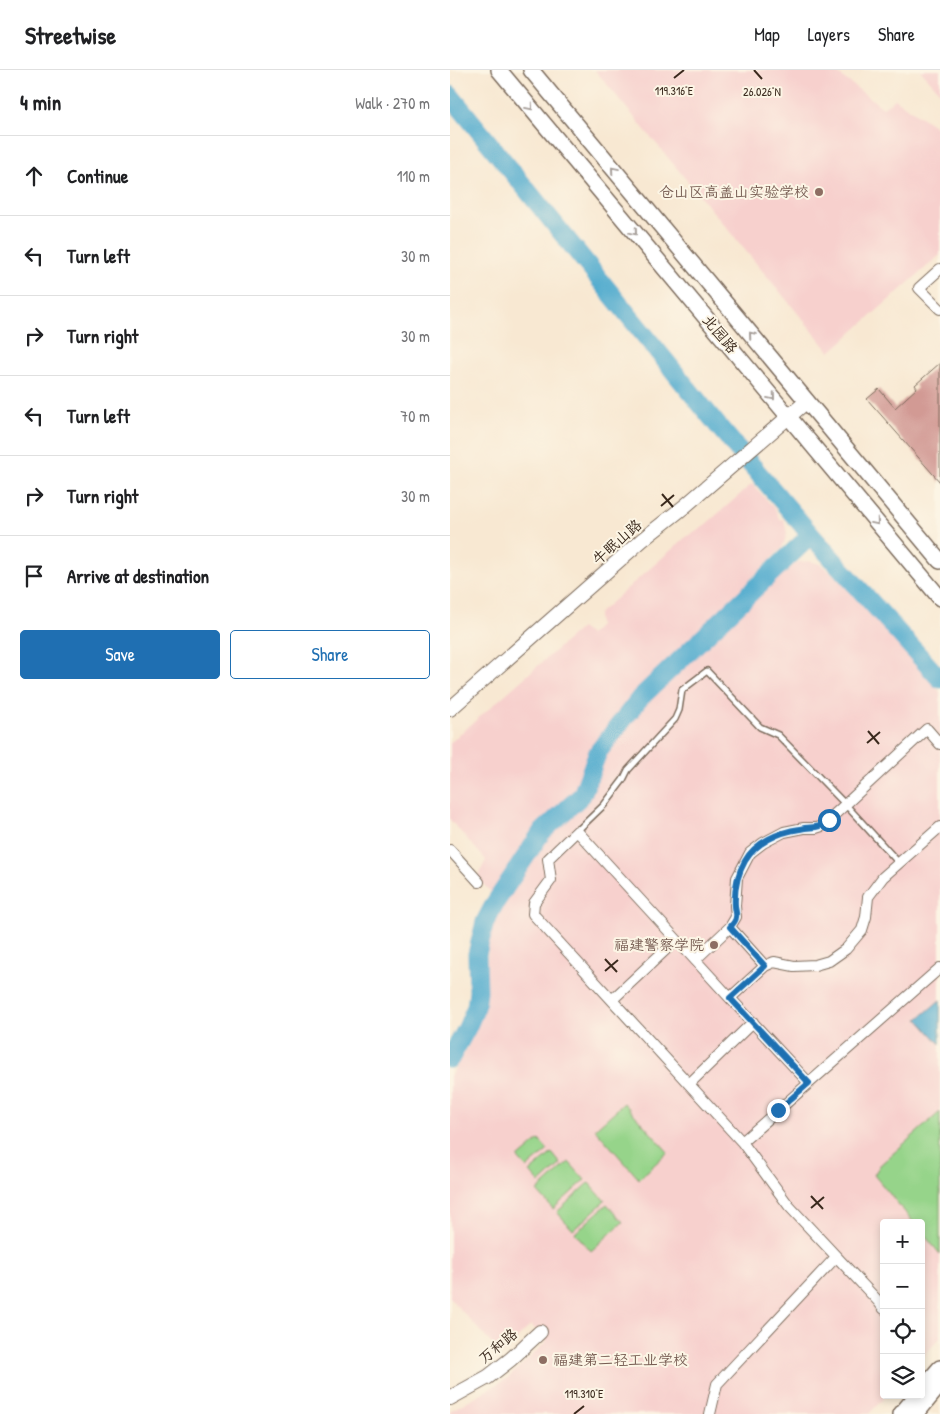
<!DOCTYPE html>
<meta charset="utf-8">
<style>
body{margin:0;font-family:"Patrick Hand","LXGW WenKai TC",sans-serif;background:#f6f6f6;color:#202124}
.controls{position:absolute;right:15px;bottom:15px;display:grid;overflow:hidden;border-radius:5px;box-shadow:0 2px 8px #0003}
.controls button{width:45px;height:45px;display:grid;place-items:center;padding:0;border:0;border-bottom:1px solid #e0e0e0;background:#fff;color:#202124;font:25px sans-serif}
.stop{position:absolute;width:15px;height:15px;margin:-11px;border:4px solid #1f6fb2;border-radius:50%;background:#fff}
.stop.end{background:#1f6fb2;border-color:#fff;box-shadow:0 1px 5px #0008}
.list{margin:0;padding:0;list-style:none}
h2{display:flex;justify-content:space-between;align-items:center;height:65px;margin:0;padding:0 20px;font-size:21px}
h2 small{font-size:16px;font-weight:400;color:#757577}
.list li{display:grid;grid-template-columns:32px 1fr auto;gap:15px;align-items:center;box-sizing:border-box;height:80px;padding:0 20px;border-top:1px solid #e0e0e0}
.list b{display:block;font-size:19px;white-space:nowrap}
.list em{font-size:16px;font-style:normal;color:#757577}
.actions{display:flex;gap:10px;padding:15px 20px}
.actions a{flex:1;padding:11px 0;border:1px solid #1f6fb2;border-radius:5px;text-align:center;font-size:18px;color:#1f6fb2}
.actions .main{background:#1f6fb2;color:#fff}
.icon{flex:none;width:28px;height:28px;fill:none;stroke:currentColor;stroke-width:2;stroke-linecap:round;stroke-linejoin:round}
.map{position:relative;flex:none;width:490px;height:1344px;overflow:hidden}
header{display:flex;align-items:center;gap:30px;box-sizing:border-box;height:70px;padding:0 25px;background:#fff;border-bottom:1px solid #e0e0e0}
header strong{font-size:24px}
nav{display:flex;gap:28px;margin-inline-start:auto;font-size:18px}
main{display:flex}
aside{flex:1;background:#fff}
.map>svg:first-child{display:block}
.built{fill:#f7d0cd}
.green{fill:#96d48a;stroke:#687f54}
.water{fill:#50aace;stroke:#466a76}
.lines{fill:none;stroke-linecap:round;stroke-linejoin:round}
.river{stroke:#50aace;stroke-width:19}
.building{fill:#d29a94}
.service-casing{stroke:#7d6c5d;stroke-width:8}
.minor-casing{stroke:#7d6c5d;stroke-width:12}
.tertiary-casing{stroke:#7d6c5d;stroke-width:16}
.secondary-casing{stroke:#7d6c5d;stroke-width:18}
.service{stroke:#fff;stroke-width:5}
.minor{stroke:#fff;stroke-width:10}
.tertiary{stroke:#fff;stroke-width:14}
.secondary{stroke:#fff;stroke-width:15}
.oneway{stroke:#a79f9a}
.route{stroke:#1f6fb2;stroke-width:6}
.ticks{fill:none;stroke:#3b2a1e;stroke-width:2}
.education-dot{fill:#8d6e63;stroke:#fcf5e5;stroke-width:2}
.labels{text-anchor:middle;stroke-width:4;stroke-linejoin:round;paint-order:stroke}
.education-label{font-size:15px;fill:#785e54;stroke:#fcf5e5;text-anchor:end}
.street-label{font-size:15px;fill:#3b2a1e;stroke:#fcf5e5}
.ticks-label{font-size:12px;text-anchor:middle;fill:#3b2a1e;stroke:#fcf5e5;stroke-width:4;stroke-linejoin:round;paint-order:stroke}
</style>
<header>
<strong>Streetwise</strong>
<nav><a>Map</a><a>Layers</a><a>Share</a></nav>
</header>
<main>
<aside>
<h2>4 min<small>Walk · 270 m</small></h2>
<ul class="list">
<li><svg class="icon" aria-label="ahead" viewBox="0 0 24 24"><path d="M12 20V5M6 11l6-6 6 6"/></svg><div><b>Continue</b></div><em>110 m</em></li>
<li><svg class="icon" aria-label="left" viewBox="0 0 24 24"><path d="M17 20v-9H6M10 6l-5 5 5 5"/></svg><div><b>Turn left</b></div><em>30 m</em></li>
<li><svg class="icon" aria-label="right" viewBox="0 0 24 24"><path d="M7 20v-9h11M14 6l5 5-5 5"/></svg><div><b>Turn right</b></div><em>30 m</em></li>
<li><svg class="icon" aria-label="left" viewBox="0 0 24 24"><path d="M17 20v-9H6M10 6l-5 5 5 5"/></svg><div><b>Turn left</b></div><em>70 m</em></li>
<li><svg class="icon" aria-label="right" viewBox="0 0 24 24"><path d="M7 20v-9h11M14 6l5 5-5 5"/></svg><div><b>Turn right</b></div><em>30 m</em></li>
<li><svg class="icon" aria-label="arrive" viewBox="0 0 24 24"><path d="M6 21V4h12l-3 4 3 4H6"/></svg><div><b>Arrive at destination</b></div></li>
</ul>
<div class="actions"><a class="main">Save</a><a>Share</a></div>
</aside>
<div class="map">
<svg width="490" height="1344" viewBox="0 0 490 1344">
<rect width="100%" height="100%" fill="#fcf5e5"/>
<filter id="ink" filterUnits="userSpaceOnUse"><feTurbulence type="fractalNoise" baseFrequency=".02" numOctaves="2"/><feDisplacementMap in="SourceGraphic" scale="10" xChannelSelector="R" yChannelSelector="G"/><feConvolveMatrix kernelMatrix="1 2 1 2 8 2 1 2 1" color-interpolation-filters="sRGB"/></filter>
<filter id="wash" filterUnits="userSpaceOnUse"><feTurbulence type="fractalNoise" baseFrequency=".0096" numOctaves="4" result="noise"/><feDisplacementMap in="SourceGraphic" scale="20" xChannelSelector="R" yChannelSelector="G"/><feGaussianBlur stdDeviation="1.12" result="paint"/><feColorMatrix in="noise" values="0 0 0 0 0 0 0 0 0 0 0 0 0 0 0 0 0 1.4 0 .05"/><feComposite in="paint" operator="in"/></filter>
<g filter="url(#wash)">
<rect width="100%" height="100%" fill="#f8e8d2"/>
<path class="built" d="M145,0h238l50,38 12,-9 45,31v125l-110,97z
M470,0h20v22z
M302,414l23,25 5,11 4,-1 3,15 -5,14 -143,141 -30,35 -19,29 -10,32 -3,5 -6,7 -15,10 -17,16 -33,51 10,6 35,-49 31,-27 7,-7 7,-28 6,-11 38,-51 122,-115 36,-30 12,-1 10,3 14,11 106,117v646l-19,21v-136h-37v172h3l-18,19h-419v-3l58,-33 39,-37 -16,-16 -30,29 -51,-56v-222l17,-27 15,-34 5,-18v-37l3,-29 6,-15 18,-32 -11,-7 -10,17 -16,-16 9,-18 -36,-40v-77l131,-115 9,7 9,-9 -1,-12 88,-77 19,-12z"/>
<path class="green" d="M174,1033l44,49 -29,27 -44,-50z
M490,1042v142l-19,-23v-8h-7l-40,-48 6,-10z
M89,1070l9,10 -21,18 -9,-10z
M102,1083l9,11 -21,19 -10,-11z
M119,1092l16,18 -32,29 -16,-18z
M139,1113l16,18 -32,29 -16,-18z
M157,1134l16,18 -32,29 -16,-18z"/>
<path class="water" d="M490,930v44l-22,-25z"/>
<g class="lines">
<path class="river" d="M0,25l269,332 92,108 129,144
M0,989l17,-31 9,-21 2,-15 -1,-38 8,-32 10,-19 46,-70 41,-38 16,-43 42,-54 171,-163"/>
</g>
<g id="blocks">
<path class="building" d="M490,293v119l-73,-83 12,-10 16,19 22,-20 -2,-3z"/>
</g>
</g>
<g filter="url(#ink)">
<use href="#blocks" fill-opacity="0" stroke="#7d6c5d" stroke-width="1"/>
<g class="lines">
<defs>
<path id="service" d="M127,761l27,-26 19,-25 5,-10 47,-51 4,-9 3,-20 25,-19 53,56 18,8 67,69 54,59"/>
<path id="minor" d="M490,199l-21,19 21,21
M0,780l29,32
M280,857l6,-10 -1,-11 2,-28 13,-25 13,-10 21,-11 20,-4h12l6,-2 105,-97 13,15
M245,890l35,-33 35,39
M280,928l-153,-167 -29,28 3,21 -17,23 -1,11 209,228 47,64 89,95 6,8
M163,929l63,-59
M359,1013l-79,-85 35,-32 9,-4 20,4 21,-1 14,-4 17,-12 16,-19 4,-13 2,-20 15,-20 57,-50
M239,1014l64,-62
M292,1072l198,-174
M260,1344l7,-30 119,-127"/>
<path id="tertiary" d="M0,639l192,-169 43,-34 122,-105
M0,1328l38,-21 23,-18 29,-27"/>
<path id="secondary" d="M49,0l441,528
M81,0l409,491
M471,1320l19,-22
M451,1344l16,-19
M466,1344l24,-29"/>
</defs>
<use href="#service" class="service-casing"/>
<use href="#minor" class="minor-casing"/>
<use href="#tertiary" class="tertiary-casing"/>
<use href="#secondary" class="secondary-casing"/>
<use href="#service" class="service"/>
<use href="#minor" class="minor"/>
<use href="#tertiary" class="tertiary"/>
<use href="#secondary" class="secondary"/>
</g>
<defs><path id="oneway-chevron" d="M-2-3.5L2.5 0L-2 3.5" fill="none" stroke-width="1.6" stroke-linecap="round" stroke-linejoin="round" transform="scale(1.25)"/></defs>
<g class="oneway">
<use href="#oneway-chevron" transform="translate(80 37) rotate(50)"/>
<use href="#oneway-chevron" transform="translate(164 100) rotate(-130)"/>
<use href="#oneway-chevron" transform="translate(184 162) rotate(50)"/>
<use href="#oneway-chevron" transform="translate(302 265) rotate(-130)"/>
<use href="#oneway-chevron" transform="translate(322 327) rotate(50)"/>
<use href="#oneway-chevron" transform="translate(426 452) rotate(50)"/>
</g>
</g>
<g class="lines" filter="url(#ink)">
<path class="route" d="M328,1040l31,-27 -79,-85 35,-32 -35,-39c2,-2 6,-7 6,-10 1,-3 -1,-8 -1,-11 -1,-16 2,-31 10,-45 11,-19 34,-29 55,-32 13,-3 18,1 29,-9"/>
</g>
<path class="ticks" d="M304,0l8,9M224,8l10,-8M212,424l11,13M211,436l13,-11M418,661l11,13M417,673l13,-11M155,889l12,13M155,901l13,-11M361,1126l12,13M361,1138l13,-11M124,1344l10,-8"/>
<g class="education-dot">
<circle cx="369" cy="122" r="5"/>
<circle cx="264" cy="875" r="5"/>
<circle cx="93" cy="1290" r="5"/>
</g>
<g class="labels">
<g class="education-label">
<text x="359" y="127">仓山区高盖山实验学校</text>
<text x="254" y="880">福建警察学院</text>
<text x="103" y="1295" text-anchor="start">福建第二轻工业学校</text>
</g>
<g class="street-label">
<text transform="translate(270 264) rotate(50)" y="5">北园路</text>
<text transform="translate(167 472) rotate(-41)" y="5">牛眠山路</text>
<text transform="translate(48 1276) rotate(-40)" y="5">万和路</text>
</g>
</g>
<g class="ticks-label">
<text x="224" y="25">119.316°E</text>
<text x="312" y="26">26.026°N</text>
<text x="134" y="1328">119.310°E</text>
</g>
</svg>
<div class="controls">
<button>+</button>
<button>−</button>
<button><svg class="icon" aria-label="locate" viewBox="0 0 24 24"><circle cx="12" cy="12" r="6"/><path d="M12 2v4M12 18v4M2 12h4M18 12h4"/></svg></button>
<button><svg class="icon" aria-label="layers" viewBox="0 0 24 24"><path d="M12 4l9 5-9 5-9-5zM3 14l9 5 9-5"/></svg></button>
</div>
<div class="stop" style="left:379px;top:750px"></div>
<div class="stop end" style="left:328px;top:1040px"></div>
</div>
</main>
